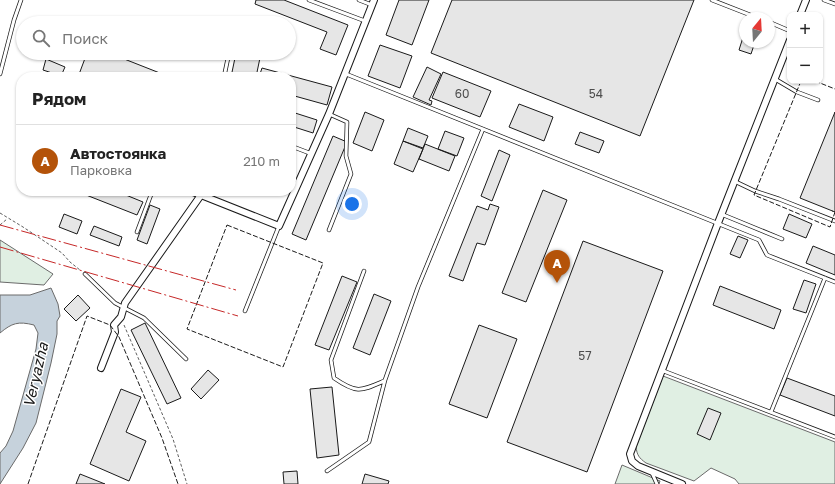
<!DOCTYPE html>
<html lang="ru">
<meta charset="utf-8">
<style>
body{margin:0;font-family:"Golos Text",sans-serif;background:#f6f6f6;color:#222}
.controls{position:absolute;right:12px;top:12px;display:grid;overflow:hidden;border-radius:8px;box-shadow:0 1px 3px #0004}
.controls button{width:36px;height:36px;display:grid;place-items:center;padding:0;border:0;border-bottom:1px solid #e0e0e0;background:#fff;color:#222;font:20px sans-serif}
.compass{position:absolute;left:739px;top:12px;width:36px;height:36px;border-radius:50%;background:#fff;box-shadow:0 1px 3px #0004;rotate:18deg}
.you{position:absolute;left:352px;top:204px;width:14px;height:14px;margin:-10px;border:3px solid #fff;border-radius:50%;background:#1a73e8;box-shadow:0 0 0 6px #1a73e833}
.badge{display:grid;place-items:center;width:26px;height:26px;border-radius:50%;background:#b45309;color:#fff;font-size:13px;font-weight:700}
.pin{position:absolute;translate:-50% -33px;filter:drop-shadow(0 1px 2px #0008)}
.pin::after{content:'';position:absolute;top:21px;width:14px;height:12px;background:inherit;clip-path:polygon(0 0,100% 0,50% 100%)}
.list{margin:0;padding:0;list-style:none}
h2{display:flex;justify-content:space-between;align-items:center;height:52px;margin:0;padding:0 16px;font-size:17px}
h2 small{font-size:13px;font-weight:400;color:#767676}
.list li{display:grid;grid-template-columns:26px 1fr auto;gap:12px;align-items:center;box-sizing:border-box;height:72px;padding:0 16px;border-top:1px solid #e0e0e0}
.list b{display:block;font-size:15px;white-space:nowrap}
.list p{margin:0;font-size:13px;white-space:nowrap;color:#767676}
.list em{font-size:13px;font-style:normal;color:#767676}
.icon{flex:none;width:22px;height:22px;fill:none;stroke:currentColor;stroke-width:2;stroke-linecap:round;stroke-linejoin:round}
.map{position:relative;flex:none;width:835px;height:484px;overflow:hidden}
.search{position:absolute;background:#fff;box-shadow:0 1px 3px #0004;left:16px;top:16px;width:280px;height:44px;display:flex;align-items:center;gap:10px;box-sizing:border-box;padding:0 14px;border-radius:22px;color:#767676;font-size:15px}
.panel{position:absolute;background:#fff;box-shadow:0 1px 3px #0004;left:16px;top:72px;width:280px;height:124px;border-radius:16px}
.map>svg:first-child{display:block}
.green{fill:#e0efe3;stroke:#6a6a6a}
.water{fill:#c6d2dc;stroke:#6a6a6a}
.building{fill:#e6e6e6;stroke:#1a1a1a}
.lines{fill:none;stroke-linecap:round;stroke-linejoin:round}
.service-casing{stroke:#1a1a1a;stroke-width:4.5}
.minor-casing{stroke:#1a1a1a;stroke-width:8}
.path{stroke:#5f5f5f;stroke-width:1;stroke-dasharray:3 2;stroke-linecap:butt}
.service{stroke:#fff;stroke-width:3}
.minor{stroke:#fff;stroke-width:6}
.fence{stroke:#1a1a1a;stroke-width:1;stroke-dasharray:5 2;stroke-linecap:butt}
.power{stroke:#c62828;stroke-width:1;stroke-dasharray:14 3 2 3;stroke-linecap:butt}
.labels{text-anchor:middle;stroke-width:3;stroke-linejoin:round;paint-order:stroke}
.number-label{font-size:12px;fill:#4d4d4d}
.water-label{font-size:15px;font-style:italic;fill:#1a1a1a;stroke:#fff}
</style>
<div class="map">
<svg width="835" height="484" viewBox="0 0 835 484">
<rect width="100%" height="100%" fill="#fff"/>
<path class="green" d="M0,240l53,34 -9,11 -44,-3z
M663,376l172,66v42h-96l-4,-5 -24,-11 -17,13 -48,-18c-7,-5 -9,-8 -10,-16z
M622,465l38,16 -1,3h-44z"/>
<path class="water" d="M51,288l7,16 2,12 -3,5v13l-6,29 -15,60 -13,25 -23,36v-31l6,-7 7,-15 23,-82 2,-16 -4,-8c-16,-4 -22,-2 -34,8v-38h30z"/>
<path class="building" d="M256,0h28l64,25 -12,30 -16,-6 7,-17 -72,-28z
M399,0h30l-17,45 -26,-10z
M452,0h242l-54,136 -209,-83z
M243,17l24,5v1h-25z
M745,31v11h10l-4,12 -12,-4z
M380,45l32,11 -12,32 -32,-12z
M87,53h22l61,24h-92z
M236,53h25l-5,24h-25z
M46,59l19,8 -4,9 -18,-6z
M427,67l14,7 -12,26 3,1 -1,4 -18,-8z
M262,68l70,19 -5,18 -36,-10v-18h-32z
M443,72l48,19 -11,26 -48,-19z
M519,104l34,13 -9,24 -35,-14z
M292,112l25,8 -4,13 -22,-7z
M365,112l19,8 -12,31 -19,-8z
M835,112v100l-35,-14z
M408,128l20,8 -5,12 -20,-7z
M445,131l19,7 -7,18 -19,-7z
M580,132l24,9 -5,12 -24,-9z
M333,136l14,6 -41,98 -14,-6z
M403,141l20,8 -10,23 -19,-8z
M425,144l30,12 -6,15 -30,-12z
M499,150l11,5 -18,46 -11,-5z
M543,190l24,10 -41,102 -24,-9z
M82,191h34l27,11 -6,13 -56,-22z
M490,204l9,3 -14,38 -8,-2 -14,38 -14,-5 28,-70 11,4z
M150,205l10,4 -13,35 -10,-4z
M64,214l18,7 -5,13 -18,-7z
M789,214l23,10 -6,14 -23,-9z
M94,226l28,11 -3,9 -29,-11z
M738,236l10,4 -8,18 -10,-4z
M583,241l80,30 -76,201 -80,-30z
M813,246l22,9v20l-29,-12z
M342,276l15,6 -28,68 -14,-5z
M804,280l12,4 -10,29 -13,-4z
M720,286l61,24 -7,19 -61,-24z
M374,294l17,7 -21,54 -17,-7z
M78,295l12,13 -14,13 -12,-12z
M145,323l36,75 -14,6 -36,-74z
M479,325l38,14 -30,79 -38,-14z
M208,370l11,10 -18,19 -10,-10z
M787,378l48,18v20l-55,-21z
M332,387l7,68 -22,3 -7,-69z
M121,389l20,8 -15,35 20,9 -17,40 -39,-17z
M708,408l13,5 -11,27 -13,-6z
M297,471l1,13h-14l-1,-12z
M80,474l25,10h-29z
M365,474l24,7 -1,3h-26z"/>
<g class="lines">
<defs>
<path id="service" d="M309,0l56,21
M359,0l13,5
M712,0l46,18
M824,0l11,4
M769,22l21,9
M0,74l14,-54 7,-20
M346,74l413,166 8,15 68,27
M224,77l5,-24
M775,79l22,13 21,8
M291,146l21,8
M734,181l21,10 24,8 56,22
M721,214l61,25
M329,230l22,-56 -5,-18 1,-34 -18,-8
M137,232l15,-40 -3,-1
M364,271l-33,89 3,18c23,16 27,13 50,3
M85,274l30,29 29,15 42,41
M245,311l34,-85
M661,370l174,67
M771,412l54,-134
M327,471l42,-29 16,-62 33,-93 65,-158
M652,473l5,11"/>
<path id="minor" d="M800,15l6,-15
M190,191l11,4
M101,368l14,-36 -1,-7 7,-8 4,-14 76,-108 78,31 50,-112 45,-114
M682,484l-44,-18 -6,-5 -2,-7 88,-231 72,-183"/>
</defs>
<use href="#service" class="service-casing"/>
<use href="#minor" class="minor-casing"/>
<path class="path" d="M0,213l23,14 39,26 8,9 10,8
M0,225l7,-6
M124,325l49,114 14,45"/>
<use href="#service" class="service"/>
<use href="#minor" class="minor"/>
<path class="fence" d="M801,81l-47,114 76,32 5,-15 -3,-1
M815,81l20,8
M227,225l96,38 -40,104 -96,-38z
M28,484l59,-168 23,9 9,12 43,101 16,46"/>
<path class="power" d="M0,225l236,65
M0,247l238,69"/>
</g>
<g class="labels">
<g class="number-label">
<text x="462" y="98">60</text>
<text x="596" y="98">54</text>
<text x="585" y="360">57</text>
</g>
<g class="water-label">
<text transform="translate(36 375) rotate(-77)" y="5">Veryazha</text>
</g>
</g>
</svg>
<div class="controls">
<button>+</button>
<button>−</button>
</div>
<svg class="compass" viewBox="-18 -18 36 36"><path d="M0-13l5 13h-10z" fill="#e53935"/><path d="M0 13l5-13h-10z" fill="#767676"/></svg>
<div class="you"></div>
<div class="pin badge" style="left:557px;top:283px">A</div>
<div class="search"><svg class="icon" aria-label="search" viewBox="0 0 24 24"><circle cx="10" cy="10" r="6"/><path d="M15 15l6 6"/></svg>Поиск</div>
<section class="panel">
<h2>Рядом<small></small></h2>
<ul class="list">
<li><span class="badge">A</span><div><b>Автостоянка</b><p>Парковка</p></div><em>210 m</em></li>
</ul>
</section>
</div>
